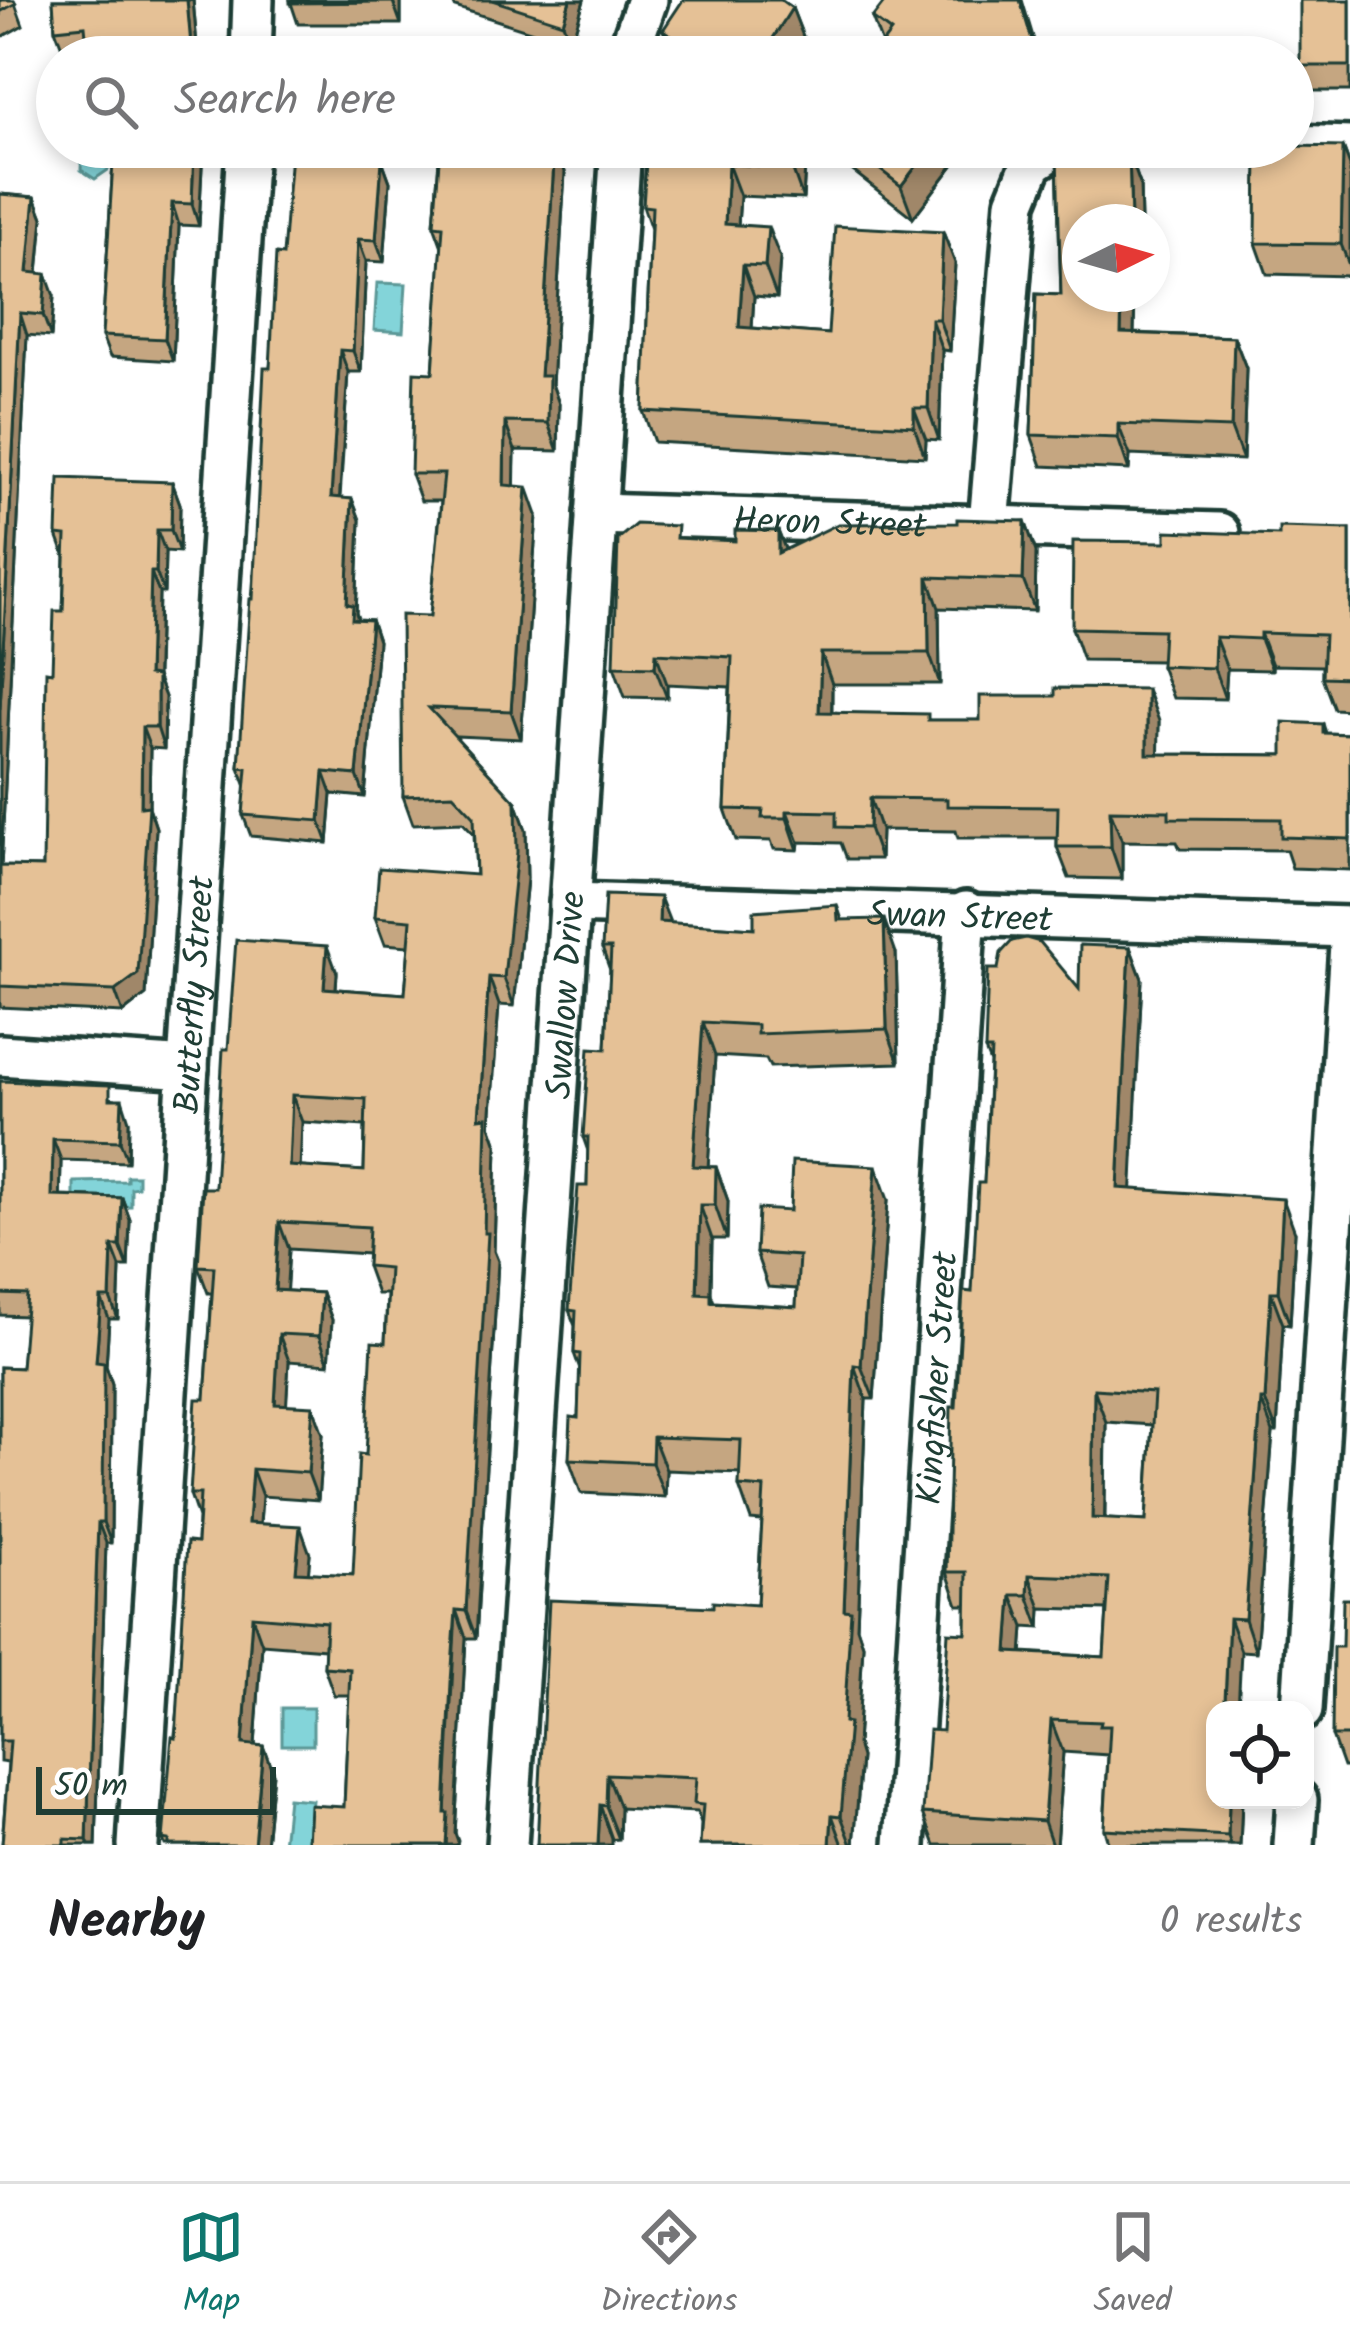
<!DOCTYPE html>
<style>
body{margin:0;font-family:Kalam,sans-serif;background:#f2f2f2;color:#202124}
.controls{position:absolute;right:36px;bottom:36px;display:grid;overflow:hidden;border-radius:24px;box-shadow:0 6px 18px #0003}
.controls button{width:108px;height:108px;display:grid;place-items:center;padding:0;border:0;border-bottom:3px solid #e0e0e0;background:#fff;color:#202124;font:60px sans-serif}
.compass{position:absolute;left:1062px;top:204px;width:108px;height:108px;border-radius:50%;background:#fff;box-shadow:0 6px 18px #0003;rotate:85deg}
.scale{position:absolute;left:36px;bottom:30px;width:240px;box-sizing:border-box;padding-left:12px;border:6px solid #1f3d34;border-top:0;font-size:33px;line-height:42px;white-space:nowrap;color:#1f3d34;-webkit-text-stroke:9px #fff;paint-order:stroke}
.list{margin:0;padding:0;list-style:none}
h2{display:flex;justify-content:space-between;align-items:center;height:156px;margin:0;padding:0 48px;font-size:51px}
h2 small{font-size:39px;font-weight:400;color:#757577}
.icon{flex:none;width:66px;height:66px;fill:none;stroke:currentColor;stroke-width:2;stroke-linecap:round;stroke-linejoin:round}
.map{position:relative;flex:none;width:1350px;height:1845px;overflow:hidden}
.search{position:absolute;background:#fff;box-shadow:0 6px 18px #0003;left:36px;right:36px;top:36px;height:132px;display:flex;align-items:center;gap:30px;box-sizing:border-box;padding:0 42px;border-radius:66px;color:#757577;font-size:45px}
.sheet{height:336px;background:#fff}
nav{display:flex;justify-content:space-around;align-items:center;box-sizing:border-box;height:168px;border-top:3px solid #e0e0e0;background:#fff;font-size:33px;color:#757577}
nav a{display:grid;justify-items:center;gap:6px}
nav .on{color:#0f766e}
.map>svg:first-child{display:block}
.water{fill:#83d4d9;stroke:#5b9897;stroke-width:3}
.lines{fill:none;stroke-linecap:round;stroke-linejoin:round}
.minor-casing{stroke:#1f3d34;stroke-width:48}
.minor{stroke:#fff;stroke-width:39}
.wall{fill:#c5a681;stroke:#1f3d34;stroke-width:3;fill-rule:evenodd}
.shaded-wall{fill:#a08769;stroke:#1f3d34;stroke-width:3}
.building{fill:#e5c196;stroke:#1f3d34;stroke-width:3;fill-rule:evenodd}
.labels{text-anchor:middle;stroke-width:9;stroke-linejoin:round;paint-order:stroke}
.street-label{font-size:36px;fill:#1f3d34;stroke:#fff}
</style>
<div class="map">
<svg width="1350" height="1845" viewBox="0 0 1350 1845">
<rect width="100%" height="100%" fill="#fff"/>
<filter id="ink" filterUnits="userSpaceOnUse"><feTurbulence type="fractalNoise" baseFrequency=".00833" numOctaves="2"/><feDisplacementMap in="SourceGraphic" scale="24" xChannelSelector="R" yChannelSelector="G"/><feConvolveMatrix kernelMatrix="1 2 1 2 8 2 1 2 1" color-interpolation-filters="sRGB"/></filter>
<g filter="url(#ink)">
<path class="water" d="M82,147h26v23l-13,9 -14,-9z
M377,283l29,1 -3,48 -29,-2z
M127,1176h11v11l-7,1v18l-57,1v-25l53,-1z
M282,1708h31v37h-31z
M288,1798l24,2 -5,45h-24z"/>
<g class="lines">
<defs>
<g id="minor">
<path d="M251,57l2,-57"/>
<path d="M627,57l20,-57"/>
<path d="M1293,145l57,2"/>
<path id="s1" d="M596,514l623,19"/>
<path d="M989,525l27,-323 16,-39 24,-16"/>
<path id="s2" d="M570,903l780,24"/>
<path d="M0,1055l188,13"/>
<path d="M1302,1710l48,-766"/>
<path id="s3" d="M138,1845l109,-1698"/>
<path id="s4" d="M507,1845l114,-1698"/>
<path id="s5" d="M905,1845l61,-933"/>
<path d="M1294,1845l3,-45"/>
</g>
</defs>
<use href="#minor" class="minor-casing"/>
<use href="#minor" class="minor"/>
</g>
<path class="wall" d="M0,0h14l9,25 -23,13z
M53,0h140l5,57h-110l-1,-9 -24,2 -8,-21z
M290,0h111v24h-103z
M452,0h132l-13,44 -116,-37z
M1022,0l-140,44 -10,-26z
M1350,0v91h-41l-9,-25z
M792,8l12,31 -11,18h-120l-10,-27z
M114,147h89l-4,79 -20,-1 -6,136 -63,-4 -8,-21z
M440,147h116l9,25 -13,212 7,20 -1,47 -43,-1 -1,36 23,29 -16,224 -66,-3 61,66 10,28 1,49 -13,127 -15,-1 -9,120 7,20 -3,106 4,10 -22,377h-10l-11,195 2,12h-149l36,-38 5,-112h-15l-10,-28 1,-18 -63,-5 -7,101 8,1 10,27 -7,72h-101l-2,-6 34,-296 1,-25 -8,-24 15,-95 7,-106h-4l-10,-27 17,-78 13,-139 109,-76 -1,16 69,5 4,-48 -24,-2 -10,-27 101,-42 -2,-41 -11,-12 -50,2 -10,-28 27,-180 11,-115h-20l-10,-27 22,-101 9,-126 -8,-22zM302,1122l63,4 -1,45 -64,-4zM289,1249l79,5 -1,12 10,28h10l-2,49 -19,112 -13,120 -45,-2 2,-19 -50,-30 2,-28 56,4 5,-66 -37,-29 3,-44 40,3 3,-44 -10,-27 -36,-2z
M647,147h159l-3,52 -63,-3 -2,29 42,33 -3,40 -23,-2 -2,32 76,6 115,-102 12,31 -5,88 -8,-1 -3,90 -13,-1 -1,18 -271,-15 -11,-31 8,-182 -8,-23z
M822,147h145l-54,71z
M1343,147l7,19v110l-83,-2 -11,-31z
M1129,153l11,31 1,38h-61v72h55l-1,39 100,4 12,31 -3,92 -113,-5 -1,15 -87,-4 -11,-31 5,-141 25,1 -4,-140z
M382,160l8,22 -6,80 -18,-1 -5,111h-13l-8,126 12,1 8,21 -4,93 2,6 13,1 7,21 -13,156 -33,-3 -4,49 -77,-7 -8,-21 3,-28 -7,-20 31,-399 13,-113z
M0,194l35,3 8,21 -5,55 16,23 -3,41 -24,-2 -26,531 42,1 9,-195 11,-61 2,-54 -8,-22 115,-53 8,22 -1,48 -14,-1 -1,42h-5l-2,83 8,21 -1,52 -14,-1 -1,59 7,21 -10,167 -23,18 -123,-6z
M1025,521l11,31 -1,59 -96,-3 1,76h-108v28l98,8 229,1 -1,33 125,1 40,-31 3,9 24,1v136l-58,-2 -6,-18 -106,-1 -3,-7 -55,-1v38l-53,-1 -12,-31v-9h-99l-2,-7 -75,-1 -1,29h-33l-6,-16 -42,-1 -1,8 -24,-1 -3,-8 -35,-1 -11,-31 5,-122 -63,-3v14l-42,-1 -11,-31 67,-128 54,3 43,-10 7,18z
M1350,529v181l-16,-1 -12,-32v-11l-50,-1v5l-45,-1 -2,30 -52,-1 -12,-32 1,-5 -79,-1 -11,-32 207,-93z
M837,905l5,15 54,33 3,110 -129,4 -4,-8 -51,-3 -7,111h8l12,34 -1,38h-15l-1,55 3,8 82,5 1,-18 -29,-2 -12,-34 34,-42 98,-11 -14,199h-8l-9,228 6,18 -6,99 4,13 -7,88h-154l1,-21 -4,-12 -77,-4 -1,31 -82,6 176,-238 44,-2 5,-84 -11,-1 -12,-34 1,-13 -74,-3 -1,27 -84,-4 -12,-34 9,-41 2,-48 -6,-17 1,-27 -6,-16 18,-124 1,-35 -5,-14 23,-88 4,-79 -8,-22 68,-25 84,5z
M1130,947l12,32 -11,210 164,43 -5,93 -7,-1 -6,108h-4l-17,220 -15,-1 -26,59 27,90 -2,45h-131l-5,-16 4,-74 -45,-3 -7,93h-121l-12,-32 43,-180v-28h-8l-11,-33 9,-165 16,-115 12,-109 6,-120 -5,-13 94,-61zM1106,1422l46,3 -6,96 -41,-2zM1041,1608l66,2 -3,47 -82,-5 2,-25 16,1z
M0,1081l115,18 14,22 -1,41 -67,-2 -1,36 62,2 8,22 -2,47h-8l-2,52h-9l-3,47 6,18 -1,159h-5l-10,302h-94l6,-82 -8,-1v-395l21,1 5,-52 -26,-1z
M1350,1599v168h-7l-11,-31 10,-89z"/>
<path class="shaded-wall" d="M187,0h6l5,57h-6z
M393,0h8v24l-8,-22z
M570,0h14l-13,44 -8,-21z
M1020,0h2l17,57h-2z
M792,8l12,31 -11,18h-32z
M735,39l7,18h-11z
M194,147h9l-4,79 -7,-22z
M555,147l10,25 -13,212 7,20 -1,47 -10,-28 -8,-47z
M793,147h13l-3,52 -11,-31z
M931,147h36l-54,71 -12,-32z
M1343,147l7,19v102l-9,-24z
M1129,153l11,31 1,38h-10z
M382,160l8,22 -6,80 -8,-22z
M728,164l12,32 -4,60 -11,-32z
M35,197l8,21 -7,75 -8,-21z
M172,203l7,22 -6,136 -8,-22z
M768,227l12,31 -3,40 -12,-32z
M943,232l12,31 -5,88 -11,-32z
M358,239l8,22 -5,111 -8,-21z
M743,265l11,31 -4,63 -11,-32z
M46,274l8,22 -3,41 -8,-22z
M1122,294h13l-2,71 -12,-32z
M20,313l7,22 -27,553v-179z
M931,319l11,31 -3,90 -11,-32z
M1234,337l12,31 -3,92 -12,-32z
M340,350l8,22 -10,147 -7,-22z
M914,408l12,31 -1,18 -11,-31z
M505,422l10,28 -1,62 -10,-27z
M1118,424l12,31 -1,15 -11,-32z
M172,482l8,22 -1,48 -8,-22z
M527,487l10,28 -16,224 -10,-28z
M352,499l8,21 -4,93 4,13v15l-13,-37z
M1025,521l11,31 -1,59 -12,-31z
M157,530l8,21 -1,42 -8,-21z
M778,531l12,31 -12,-9z
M151,572l8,21 -3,104 -8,-22z
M928,577l11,31 1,76 -11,-31z
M371,620l7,21 -13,156 -8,-22z
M1260,633l12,32v5l-12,-31z
M1215,637l12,32 -2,30 -11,-31z
M656,653l11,31v14l-12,-31z
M821,653l11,31 -1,59 -12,-31z
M157,676l8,21 -1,52 -7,-22z
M1147,689l12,32 -1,64 -11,-31z
M142,727l8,21 -1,59 7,21 -10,167 -23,18 -8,-22 26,-184z
M324,772l8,22 -4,49 -8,-22z
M870,798l11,32 -1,29 -11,-31z
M516,802l10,28 1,49 -13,127 -10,-28z
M1110,810l12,31v38l-11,-32z
M787,811l12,31 -1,8 -11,-32z
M660,897l13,33 -14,-8z
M884,919l12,34 3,110 -12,-34z
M327,946l10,27 -3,42 -10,-27z
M1130,947l12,32 -12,242 -12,-33z
M489,977l10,28 -9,120 7,20 -3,106 4,10 -22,377 -10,-27 18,-378 -5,-115z
M703,1022l12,34 -9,144 -13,-34z
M292,1095l10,27 -3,72 -10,-28z
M122,1099l7,22 -1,41 -8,-21z
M53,1139l8,21 -1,57 -8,-21z
M876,1166l12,34 -14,199 -13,-33z
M716,1167l12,34 -1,38 -12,-34z
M122,1198l8,22 -2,47 -8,-21z
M1283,1199l12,33 -5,93 -12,-33z
M700,1205l12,34 -2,88 -13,-34z
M279,1222l10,27 -4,68 -10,-27z
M112,1246l8,21 -2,52 -8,-21z
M1271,1292l12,32 -6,108 -12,-32z
M322,1293l10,27 -3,44 -10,-28z
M101,1298l8,21 -3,47 6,18 -1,159 -8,-21 -7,-160z
M279,1334l10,27 -4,70 -10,-27z
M854,1365l12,34 -9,228 6,18 -6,99 4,13 -7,88h-2l-11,-29 3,-206z
M1094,1389l12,33 -2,129 -12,-33z
M1261,1400l12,32 -17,220 -11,-33z
M313,1406l10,28 -5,66 -10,-27z
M653,1437l13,33 -1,27 -13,-34z
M252,1469l10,27 -4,54 -10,-27z
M98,1522l8,21 -10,302h-7l-2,-5z
M300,1526l10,28 -4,46 -10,-28z
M1029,1575l12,33 -1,20 -12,-33z
M1012,1595l12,32 -4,57 -12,-32z
M456,1610l10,28 -11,195 3,8 -1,4h-11l-1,-32z
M252,1616l10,28 -9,128 -10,-28z
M1229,1618l12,33 -3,59h-10l-3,-10z
M1051,1720l12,32 -7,93h-4l-8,-24z
M263,1746l10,27 -7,72h-12z
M607,1774l13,34 -1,31 -13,-33z
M1229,1800h13l-2,45h-9l-3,-9z
M600,1805l12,34v6h-14z
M832,1815l11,30h-13z"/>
<path class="building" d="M0,0h14l2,3 -16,9z
M53,0h134l5,57h-73v-4l-31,3 -3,-30 -30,3z
M290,0h103v2l-103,1z
M492,0h78l-7,23z
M683,0h98l11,8 -31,49 -26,-18v12l-4,6h-28l-40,-27z
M886,0h134l17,57h-165l19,-25 -19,-14z
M1300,0h50v66h-50z
M1293,146l50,1 -2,97 -85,-1 1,-96z
M114,147h80l-2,57 -20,-1 -7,136 -63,-3z
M440,147h115l-15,229h9l-1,47 -43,-1 -1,63 23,2 -16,224 -82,-3 87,94 1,50 -13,126 -15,-1 -10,141 8,-1 -3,116h4l-22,378 -10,-1 -5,72 -6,131h3l-2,32h-138l2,-40 34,2 6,-138 -26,-2 2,-45 -74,-6 -9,128 20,2 -9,99h-85v-5l-6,-1 9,-102 4,1 11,-196 10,1 3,-49h-10l6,-95h9l9,-132 -16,-1 5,-78h12l8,-139h5l8,-109 91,6 -3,42 81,6 6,-74 -36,-3 4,-49 97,7 -2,-59 -21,-22 -50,2 -2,-181 29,1 14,-142h-33l3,-102 19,1 10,-147 -9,-1zM292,1095l74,4 -2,72 -75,-5zM279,1222l90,5 -2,39 22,2 -4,75 -13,-1 -6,113 -7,-1 -6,121 -57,-3 4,-46 -52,-3 4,-54 56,4 5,-67 -38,-2 4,-70 40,2 3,-43 -47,-3z
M647,147h146l-1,21 -64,-4 -3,60 43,3 -3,39 -22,-1 -4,62 89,7 7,-108 108,6 -4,87h-8l-3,89h-14v18l-271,-15 9,-204 -9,-1z
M851,147h80l-30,39z
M291,153l91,7 -6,80 -18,-1 -5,112 -13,-1 -9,147 21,2 -5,105 6,1 -1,14 19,1 -14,155 -33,-3 -4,49 -77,-6 4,-47 -8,-1 11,-168h3l11,-231h6l6,-114 7,1z
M1129,153l2,69h-51v72h42l-1,39 113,4 -3,91 -113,-4v14l-87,-3 5,-141 25,1 -4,-140z
M0,194l35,3 -7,75 18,2 -3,41 -23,-2 -20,396z
M59,478l113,4 -1,48h-14l-1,42h-5l-3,103 9,1v51h-15l-1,80 8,-1 -11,168 -23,17 -115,-5v-120l43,1 3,-196 6,1 2,-61h9l3,-75 -9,-1z
M957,519l68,2 -2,59 -95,-3 1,76h-108l-2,59 109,2v6h52v-24h75v-8l92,1v65l136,1v-33l40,2v9l27,1v105l-69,-2v-18l-112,-1v-7l-59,-1 1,37h-54l1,-40 -111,-1v-7l-77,-1 -1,30 -33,-1v-15l-49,-1v7h-25l1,-8 -38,-1 7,-152 -76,-4 -1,14 -41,-1 4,-127 18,-15 41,2 -1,12 59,3v-11l43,1v22l60,-29 119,-1z
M1279,527l71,2v149l-28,-1 2,-42 -64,-2v6l-45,-2 -1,31 -53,-2 2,-36 -91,-2 1,-87 93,1v-11l113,4z
M605,895l55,2 -1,25 95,6v-17l83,-6 1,15 46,-1 3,110 -130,5v-9l-54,-3 -10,144 23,1 -1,38h-15l-3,88 14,1v8l85,5 3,-51 -43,-3 2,-44 32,2 2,-50 84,5 -15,200 -7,-1 -10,245 7,1 -7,111 5,1 -8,93 -9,-1 -2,30h-130l3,-40 -9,-1 2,-26 -89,-4 -1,32 -6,-1 -2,40h-61l12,-245 164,7v-5l44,3 7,-117 -25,-2 2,-46 -88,-3 -1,26 -83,-4 2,-42 7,1 2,-64 -6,-1 2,-42 -7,-1 9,-124h9l1,-49h-5l6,-89 17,1 5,-101h-9z
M1026,938l14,4 39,47 1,-44 50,2 -12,241 165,11 -5,93h-7l-6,108h-4l-16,219 -16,-1 -4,82h8l-1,10h-17v90h14l-1,36 -124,-7 6,-103h-10l1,-4 -50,-2 -7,101 -121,-8 6,-83 13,1 6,-99 18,1 1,-61h-20l4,-165h5l7,-116 9,1 6,-109h6l7,-133h-6l3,-81h10l3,-16 11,-12zM1094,1389l60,4 -8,128 -54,-3zM1029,1575l80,3 -5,79 -96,-5 4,-57h16z
M0,1081l110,4v14h12l-2,42 -67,-2 -1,57 70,2 -2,48h-8l-2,52h-9l-5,64 8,1 -1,159h-5l-11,318 -22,-1v6h-63l8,-104h-10v-374l21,1 6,-73 -27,-1z
M1343,1599h7v137h-18l1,-89h9z"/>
</g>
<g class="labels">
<g class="street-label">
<text dy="13" stroke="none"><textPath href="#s1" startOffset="234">Heron Street</textPath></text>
<text dy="13" stroke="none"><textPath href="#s2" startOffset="390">Swan Street</textPath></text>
<text dy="13" stroke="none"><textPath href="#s3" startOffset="852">Butterfly Street</textPath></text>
<text dy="13" stroke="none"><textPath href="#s4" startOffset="852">Swallow Drive</textPath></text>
<text dy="13" stroke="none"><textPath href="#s5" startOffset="468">Kingfisher Street</textPath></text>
</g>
</g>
</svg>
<div class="controls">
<button><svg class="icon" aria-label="locate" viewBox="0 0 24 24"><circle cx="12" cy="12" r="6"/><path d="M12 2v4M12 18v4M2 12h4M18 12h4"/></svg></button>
</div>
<svg class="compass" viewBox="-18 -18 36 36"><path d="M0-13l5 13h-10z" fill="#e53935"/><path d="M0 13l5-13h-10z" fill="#757577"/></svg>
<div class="scale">50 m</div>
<div class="search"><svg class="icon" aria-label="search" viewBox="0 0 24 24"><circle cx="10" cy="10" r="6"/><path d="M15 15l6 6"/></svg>Search here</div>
</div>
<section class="sheet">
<h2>Nearby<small>0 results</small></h2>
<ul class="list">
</ul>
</section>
<nav>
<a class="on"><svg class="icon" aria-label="map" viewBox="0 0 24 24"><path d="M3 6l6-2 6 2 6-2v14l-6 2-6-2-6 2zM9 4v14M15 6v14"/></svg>Map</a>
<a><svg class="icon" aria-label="directions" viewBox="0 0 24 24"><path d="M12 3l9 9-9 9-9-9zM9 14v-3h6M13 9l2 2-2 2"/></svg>Directions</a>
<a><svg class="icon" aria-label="saved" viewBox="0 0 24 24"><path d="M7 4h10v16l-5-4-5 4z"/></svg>Saved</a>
</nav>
